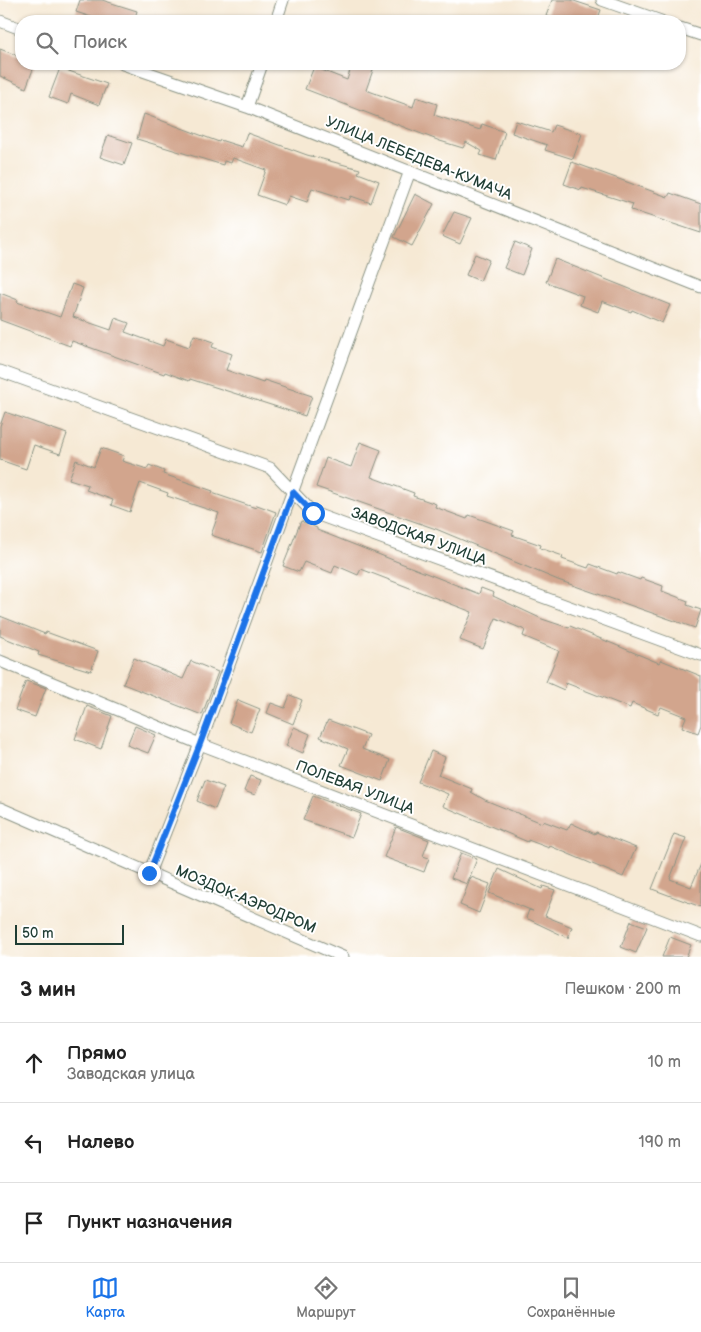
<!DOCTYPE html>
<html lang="ru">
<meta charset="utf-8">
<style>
body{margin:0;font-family:"Balsamiq Sans",sans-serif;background:#f2f2f2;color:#222}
.scale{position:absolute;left:15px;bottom:12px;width:109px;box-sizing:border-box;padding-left:5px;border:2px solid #1f3d34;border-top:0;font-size:14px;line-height:18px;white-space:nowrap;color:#1f3d34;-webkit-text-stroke:4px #fff;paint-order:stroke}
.stop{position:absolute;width:15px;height:15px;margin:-11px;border:4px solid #1a73e8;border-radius:50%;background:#fff}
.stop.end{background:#1a73e8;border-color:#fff;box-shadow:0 1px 5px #0008}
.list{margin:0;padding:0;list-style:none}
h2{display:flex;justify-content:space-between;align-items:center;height:65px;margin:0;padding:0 20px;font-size:21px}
h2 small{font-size:16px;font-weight:400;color:#767676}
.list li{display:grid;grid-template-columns:32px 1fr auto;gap:15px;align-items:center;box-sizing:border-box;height:80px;padding:0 20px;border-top:1px solid #e0e0e0}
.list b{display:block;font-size:19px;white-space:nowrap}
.list p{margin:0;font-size:16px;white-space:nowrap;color:#767676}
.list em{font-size:16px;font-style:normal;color:#767676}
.icon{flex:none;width:28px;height:28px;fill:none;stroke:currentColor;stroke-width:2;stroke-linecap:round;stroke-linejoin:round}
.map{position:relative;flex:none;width:701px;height:957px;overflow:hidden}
.search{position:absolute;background:#fff;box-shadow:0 1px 4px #0004;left:15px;right:15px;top:15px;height:55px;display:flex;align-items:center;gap:12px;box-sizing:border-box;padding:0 18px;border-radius:20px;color:#767676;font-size:19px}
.sheet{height:305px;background:#fff}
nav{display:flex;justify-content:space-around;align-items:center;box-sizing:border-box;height:70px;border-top:1px solid #e0e0e0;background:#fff;font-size:14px;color:#767676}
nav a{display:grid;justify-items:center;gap:2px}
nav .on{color:#1a73e8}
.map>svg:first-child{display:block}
.building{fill:#d2a58d}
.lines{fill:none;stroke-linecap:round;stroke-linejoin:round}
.minor-casing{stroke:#8a9384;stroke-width:13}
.minor{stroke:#fff;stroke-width:11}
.route{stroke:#1a73e8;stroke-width:6}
.labels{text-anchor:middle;stroke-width:4;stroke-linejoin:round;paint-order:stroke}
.street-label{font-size:15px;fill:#1f3d34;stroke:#fff}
</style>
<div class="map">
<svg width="701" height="957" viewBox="0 0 701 957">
<rect width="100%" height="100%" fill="#fff"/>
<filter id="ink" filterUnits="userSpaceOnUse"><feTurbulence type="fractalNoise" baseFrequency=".02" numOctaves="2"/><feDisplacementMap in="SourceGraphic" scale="10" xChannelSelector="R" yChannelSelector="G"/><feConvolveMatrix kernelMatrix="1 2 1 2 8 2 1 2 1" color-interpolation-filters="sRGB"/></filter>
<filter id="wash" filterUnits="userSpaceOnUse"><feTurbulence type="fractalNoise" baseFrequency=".0096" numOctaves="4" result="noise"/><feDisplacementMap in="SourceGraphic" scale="20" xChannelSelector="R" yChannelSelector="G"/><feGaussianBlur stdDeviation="1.12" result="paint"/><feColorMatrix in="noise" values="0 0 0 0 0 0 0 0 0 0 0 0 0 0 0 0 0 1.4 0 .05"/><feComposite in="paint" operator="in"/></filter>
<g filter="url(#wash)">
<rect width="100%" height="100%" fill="#f6e9d4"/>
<g id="blocks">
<path class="building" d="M80,0h22l35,11 -3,10h-31l-27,-9z
M552,0h19l30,10 -4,11h-35l-16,-5z
M0,49l21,8v7h14l-9,24 -26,-12z
M352,64l21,6 -7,20 47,17 3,-10 21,7 -3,11 46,15 2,-6 23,8 -9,28 -16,-5 2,-4 -16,-9 -3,6 -23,-7 -135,-52 9,-22 33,13z
M60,68l47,16 -8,21 -28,-11 -3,10 -19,-7z
M144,114l75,28 1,-2 22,7 5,-14 60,22 53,14 -2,4 21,8 -8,22 -20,-7 -2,4 -37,-12 -5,14 -18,-6 -4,9 -28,-10 9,-25 -33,-12 -2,5 -7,-2 -1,4 -86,-26z
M516,121l35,11 3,-7 28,9 -9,25 -28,-9 2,-5 -35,-12z
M108,135l24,8 -8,22 -24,-8z
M572,162l96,35 2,-4 31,11v29l-70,-23 2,-6 -51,-16 -1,2 -17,-6z
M415,194l19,10 -22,42 -18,-9z
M454,212l18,6 -12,26 -18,-8z
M515,242l17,7 -10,26 -18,-7z
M475,254l14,6 -9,21 -14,-6z
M555,259l115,46 -8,18 -30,-13 -1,2 -29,-11 -4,11 -18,-7 3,-9 -37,-14z
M72,284l11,4 -10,29 38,13 4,-12 14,5 -4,9 38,14 3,-7 23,8 5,-12 20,7 -2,5 20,7 -6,16 37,13 1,-3 48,16 -7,20 -115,-37 -1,2 -24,-9 -1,2 -92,-33 -2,5 -70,-26v-27l18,7 -1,2 43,15z
M5,412l62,22 -7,20 -26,-9 -8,24 -26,-9v-34z
M360,442l21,8 -10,27 43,16 -1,3 23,8 -1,3 32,12 2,-4 45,16 -2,4 29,10 -1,3 23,8 -1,3 26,9 2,-4 27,10 1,-2 22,8 1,-2 22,8 -1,5 26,10 -1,4 14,5 -6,18 -137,-48 -122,-51 -120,-42 10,-29 25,9z
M101,448l23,8 -2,5 25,8 2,-4 15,6 -1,3 50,17 -1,2 44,15 1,-3 19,7 -14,40 -51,-17 8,-22 -52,-17 1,-3 -28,-10 -10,29 -19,-7 2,-5 -27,-10 2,-5 -19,-6 7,-19 18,7z
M301,521l16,7v2l162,64 2,-6 13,5 -1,3 49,23 27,9 1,-2 89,37 2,-3 40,16v49l-3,8 -16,-6 4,-10 -25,-10 -3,7 -26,-11 -2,5 -64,-25 -2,7 -18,-8 13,-31 -36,-15 2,-6 -29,-12 -13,31 -23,-9 12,-28 -111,-43 -3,6 -23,-10 -3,8 -28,-11 -5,10 -16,-6z
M0,616l45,18 1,-2 52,19 -7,20 -53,-16 1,-3 -39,-16z
M134,658l49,21 8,-18 27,11 -16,43 -79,-31z
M26,681l20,7 -11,29 -20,-7z
M290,695l12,5 -9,24 -26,-11 4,-10 14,5z
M238,700l22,9 -9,23 -22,-9z
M87,706l25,10 -11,33 -26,-10z
M328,720l40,15 -6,14 28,11 -8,21 -41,-16 7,-16 -28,-12z
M135,726l21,9 -8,18 -21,-8z
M294,727l16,7 -7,19 -17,-7z
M431,751l14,6 -7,18 34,14 -1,3 14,8 57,23 1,-2 24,9 4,-7 24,11 1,-2 40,16 -13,29 -73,-31 -1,2 -21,-8v2l-85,-36 5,-12 -30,-12z
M250,776l11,4 -6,15 -11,-4z
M205,780l19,7 -9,22 -18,-8z
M313,796l48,18 -9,23 -49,-17z
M396,827l33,13 -6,16 6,2 -5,14 -40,-15z
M674,834l12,4 -16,41 21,8 10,-23v43l-49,-18z
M461,853l16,6 -10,25 -16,-6z
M499,869l43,20 1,-3 12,4 -10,26 27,11 -4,11 -42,-20 3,-8 4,1 -44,-18z
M471,877l19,7 -11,29 -19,-8z
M631,921l16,6 -11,26 -15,-6z
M670,937l21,8 -5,12h-24z"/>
</g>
</g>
<g filter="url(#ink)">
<use href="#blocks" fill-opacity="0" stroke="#8a9384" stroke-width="1"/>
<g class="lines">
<defs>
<path id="minor" d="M602,0l59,21
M0,21l21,8
M276,21l7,-21
M680,28l21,7
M123,64l124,43 454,180
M247,107l15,-43
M0,371l270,97 43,45 388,142
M0,661l200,83 501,192
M0,808l343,149
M149,873l51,-129 210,-573"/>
</defs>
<use href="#minor" class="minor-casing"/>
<use href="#minor" class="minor"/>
</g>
</g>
<g class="lines" filter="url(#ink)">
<path class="route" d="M149,873l51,-129 93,-252 20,21"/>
</g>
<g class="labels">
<g class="street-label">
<text transform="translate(419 158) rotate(22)" y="5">УЛИЦА ЛЕБЕДЕВА-КУМАЧА</text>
<text transform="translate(419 536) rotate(20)" y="5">ЗАВОДСКАЯ УЛИЦА</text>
<text transform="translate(355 787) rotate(21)" y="5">ПОЛЕВАЯ УЛИЦА</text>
<text transform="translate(246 899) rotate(23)" y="5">МОЗДОК-АЭРОДРОМ</text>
</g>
</g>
</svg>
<div class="scale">50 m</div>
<div class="stop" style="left:313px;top:513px"></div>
<div class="stop end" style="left:149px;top:873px"></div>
<div class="search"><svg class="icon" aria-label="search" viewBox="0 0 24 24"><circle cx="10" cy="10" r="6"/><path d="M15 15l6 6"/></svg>Поиск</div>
</div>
<section class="sheet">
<h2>3 мин<small>Пешком · 200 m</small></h2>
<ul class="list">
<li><svg class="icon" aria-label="ahead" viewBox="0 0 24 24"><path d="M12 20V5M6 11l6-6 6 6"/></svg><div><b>Прямо</b><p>Заводская улица</p></div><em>10 m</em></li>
<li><svg class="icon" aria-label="left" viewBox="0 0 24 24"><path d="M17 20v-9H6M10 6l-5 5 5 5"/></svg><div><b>Налево</b></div><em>190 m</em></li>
<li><svg class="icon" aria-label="arrive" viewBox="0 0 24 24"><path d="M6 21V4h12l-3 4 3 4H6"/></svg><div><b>Пункт назначения</b></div></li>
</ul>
</section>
<nav>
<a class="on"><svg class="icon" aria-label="map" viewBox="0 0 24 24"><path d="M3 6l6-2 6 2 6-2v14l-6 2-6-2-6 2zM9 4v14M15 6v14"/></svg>Карта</a>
<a><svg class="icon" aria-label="directions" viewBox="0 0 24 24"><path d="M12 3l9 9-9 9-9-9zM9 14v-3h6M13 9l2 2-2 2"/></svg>Маршрут</a>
<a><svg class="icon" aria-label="saved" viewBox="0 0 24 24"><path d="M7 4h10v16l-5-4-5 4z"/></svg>Сохранённые</a>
</nav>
